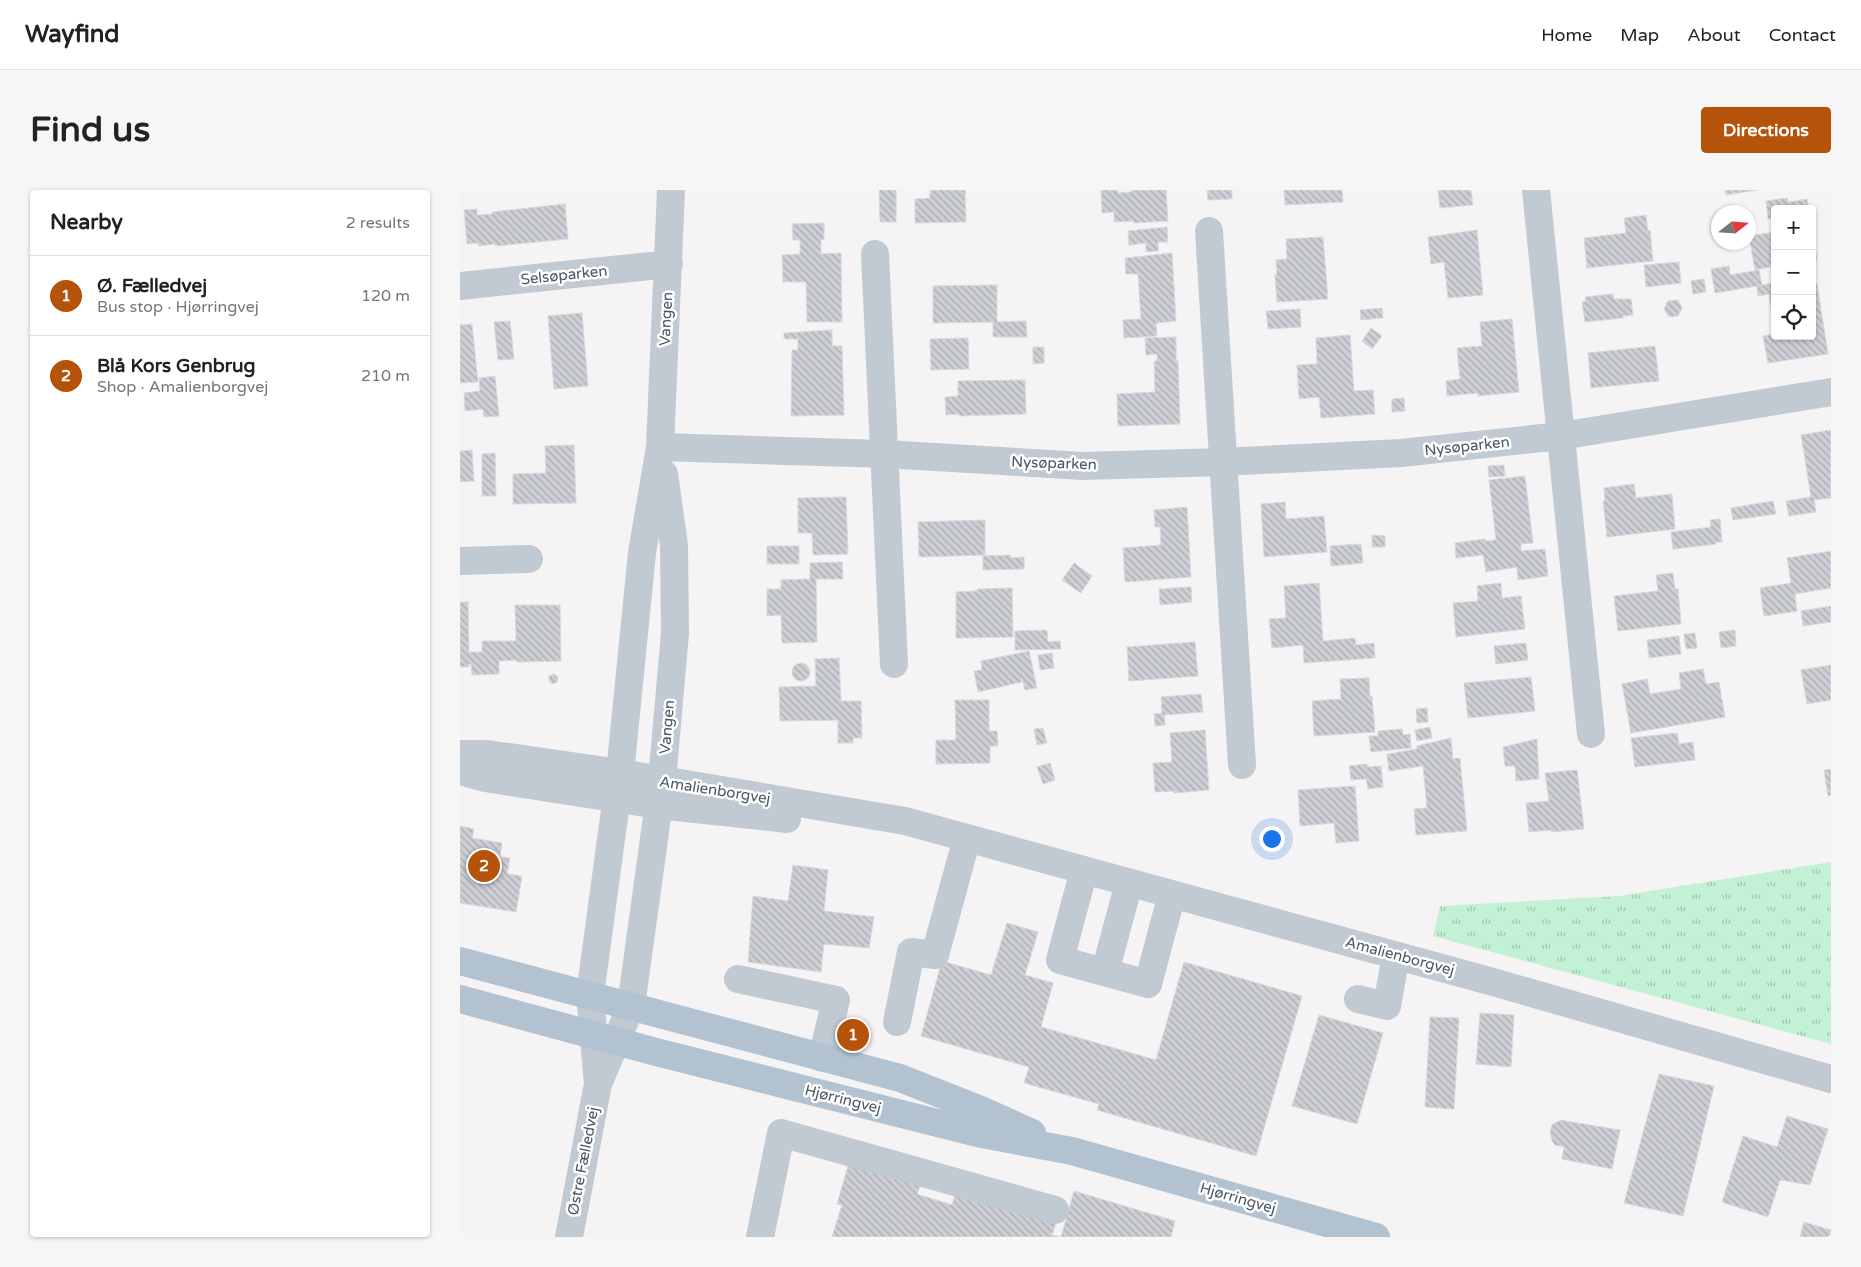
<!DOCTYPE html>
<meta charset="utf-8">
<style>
body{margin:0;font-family:"Varela Round",sans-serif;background:#f6f6f6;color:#222}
.controls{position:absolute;right:15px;top:15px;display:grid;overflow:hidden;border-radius:5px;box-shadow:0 1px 4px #0004}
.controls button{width:45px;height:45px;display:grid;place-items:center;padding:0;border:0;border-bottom:1px solid #e0e0e0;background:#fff;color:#222;font:25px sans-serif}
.compass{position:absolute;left:1251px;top:15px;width:45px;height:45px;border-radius:50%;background:#fff;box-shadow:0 1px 4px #0004;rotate:73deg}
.you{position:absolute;left:811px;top:648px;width:18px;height:18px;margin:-12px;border:4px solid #fff;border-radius:50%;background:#1a73e8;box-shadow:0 0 0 8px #1a73e833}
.badge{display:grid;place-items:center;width:32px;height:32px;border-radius:50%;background:#b45309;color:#fff;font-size:16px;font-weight:700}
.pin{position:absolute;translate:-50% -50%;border:2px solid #fff;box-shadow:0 1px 5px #0006}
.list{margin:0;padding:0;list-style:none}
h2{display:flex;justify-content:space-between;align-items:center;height:65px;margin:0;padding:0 20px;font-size:21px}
h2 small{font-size:16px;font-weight:400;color:#767676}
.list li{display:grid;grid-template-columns:32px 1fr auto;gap:15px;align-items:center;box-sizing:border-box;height:80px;padding:0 20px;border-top:1px solid #e0e0e0}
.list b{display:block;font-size:19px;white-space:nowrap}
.list p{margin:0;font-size:16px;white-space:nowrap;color:#767676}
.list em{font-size:16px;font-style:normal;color:#767676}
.icon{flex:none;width:28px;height:28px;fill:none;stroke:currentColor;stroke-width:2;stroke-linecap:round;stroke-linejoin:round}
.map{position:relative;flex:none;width:1371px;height:1047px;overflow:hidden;border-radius:5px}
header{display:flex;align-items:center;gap:30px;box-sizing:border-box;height:70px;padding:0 25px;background:#fff;border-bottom:1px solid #e0e0e0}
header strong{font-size:24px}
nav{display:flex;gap:28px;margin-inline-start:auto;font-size:18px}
.intro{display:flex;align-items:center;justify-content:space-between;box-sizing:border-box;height:120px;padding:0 30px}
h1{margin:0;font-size:35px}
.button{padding:12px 22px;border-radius:5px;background:#b45309;color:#fff;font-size:18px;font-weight:700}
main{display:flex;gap:30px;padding:0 30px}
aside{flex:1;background:#fff;border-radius:5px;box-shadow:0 1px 4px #0004}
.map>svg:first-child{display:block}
.grass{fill:url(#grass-tufts)}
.building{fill:url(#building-back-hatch);stroke:#d7d9de}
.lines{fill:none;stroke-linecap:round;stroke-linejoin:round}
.minor{stroke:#c1cad2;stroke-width:28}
.major{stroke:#b3c2d1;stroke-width:28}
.labels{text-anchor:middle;stroke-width:5;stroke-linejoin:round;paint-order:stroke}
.street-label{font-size:15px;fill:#4a5661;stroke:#fff}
</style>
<header>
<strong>Wayfind</strong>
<nav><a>Home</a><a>Map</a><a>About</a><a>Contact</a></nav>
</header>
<div class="intro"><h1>Find us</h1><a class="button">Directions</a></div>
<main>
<aside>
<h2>Nearby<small>2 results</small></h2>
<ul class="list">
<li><span class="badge">1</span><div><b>Ø. Fælledvej</b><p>Bus stop · Hjørringvej</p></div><em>120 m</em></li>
<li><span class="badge">2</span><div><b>Blå Kors Genbrug</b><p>Shop · Amalienborgvej</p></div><em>210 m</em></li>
</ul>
</aside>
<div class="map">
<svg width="1371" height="1047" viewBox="0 0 1371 1047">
<defs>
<pattern id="grass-tufts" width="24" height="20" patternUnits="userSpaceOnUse" patternTransform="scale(1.25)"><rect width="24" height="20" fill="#c3f1d5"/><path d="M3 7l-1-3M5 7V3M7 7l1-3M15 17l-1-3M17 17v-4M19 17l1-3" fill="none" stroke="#a0c6b0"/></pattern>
<pattern id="building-back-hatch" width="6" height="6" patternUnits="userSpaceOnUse" patternTransform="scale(1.25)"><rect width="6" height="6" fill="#cdcfd5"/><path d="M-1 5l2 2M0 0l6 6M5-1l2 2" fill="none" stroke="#a8abb0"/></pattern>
</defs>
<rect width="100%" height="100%" fill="#f5f3f3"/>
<path class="grass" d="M1371,672v182l-398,-108 7,-30 179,-10z"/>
<path class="building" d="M419,0h17v32h-16z
M470,0h35l1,32 -51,1v-24l15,-1z
M641,0h17v3l13,-1v-2h35l2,31 -34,2 -1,-2 -19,1v-10l-12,1z
M747,0h25v9l-24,1z
M824,0h58l1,12 -58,3z
M978,0h33l2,15 -33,3z
M1265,0h32l-31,5z
M1327,8l1,4 19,-3 2,10h-34v9l-7,1 -2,-18z
M105,14l3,35 -72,7 -1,-2 -16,2 -1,-3 -11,1 -3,-34 13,-1v6l15,-1v-2z
M1186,25l2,16 2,-1 3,31 -66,7 -3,-30 42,-5 -2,-15z
M364,33v16l-3,1v14l20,-1 1,69h-35l-1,-40h-23l-1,-27 18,-1v-14h-7l-1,-16z
M707,37l1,15h-10v9l-12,1v-9l-17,2 -1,-14z
M1352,39l5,31 -5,1z
M1017,40l6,65 -35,3 -4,-36 -13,2 -3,-27z
M1315,42v34l-20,4 -6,-34z
M863,47l5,62 -51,3 -2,-27 2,-1 -1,-14 11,-1 -1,-20z
M712,63l4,68 -20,2 1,13 -33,2 -1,-18 18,-1 -3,-45h-12l-1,-16z
M1219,72l2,21 -35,4 -2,-22z
M1269,76l1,9 29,-5 3,15 13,-2v34h-3l-3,-23 -11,2 -1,-10 -42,7 -4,-24z
M1244,89l2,13 -13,2 -2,-13z
M1357,94l11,70 -60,9 -5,-27 12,-2v2h37v-51z
M537,95v37l29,-1 1,16h-34v-15l-60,1v-37z
M1153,104l1,5h17l2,16 -10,1v2l-38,4 -3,-20 4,-1 -1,-4z
M1218,110l4,8 -4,8 -9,1 -5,-8 4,-8z
M922,118l1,10 -22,2 -1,-10z
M840,119l1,18 -33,2 -2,-18z
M122,123l6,73 -34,3 -6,-73z
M1052,129l7,73 -41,4v-3l-31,3 -1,-15 14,-2 -3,-31 25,-2 -2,-24z
M50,131l4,38 -16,1 -4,-38z
M12,134l6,58 -18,1v-58z
M911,138l11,8 -10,13 -10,-8z
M372,140v16h10l2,69 -53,1 1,-66h6v-11h-14v-6z
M890,145l4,56 19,-1 2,24 -54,4 -2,-21 -20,2 -2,-34 20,-1 -1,-26z
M716,147v24l2,-1 2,64 -62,2 -1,-32 38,-2 -1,-31h3v-7l-11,1 -1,-17z
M508,148l1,31 -38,1 -1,-31z
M1195,156l4,35 -68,7 -3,-35z
M573,157h11v16l-11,1z
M35,186l4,40 -15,1 -1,-8 -18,2 -1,-18 16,-2 -1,-13z
M565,190l1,34 -67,2v-2l-13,1 -1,-18 13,-1v-15z
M944,208l1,13 -13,1v-13z
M1371,240v68l-17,2 2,12 -27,4 -3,-15 25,-4 -10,-62z
M114,255l2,58 -63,1v-30l33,-1 -1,-27z
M12,260l2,31 -14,1v-31z
M35,263l1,43h-14v-42z
M1044,275l1,11 -16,1 -1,-11z
M1065,286l8,67 -12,1v7l24,-2 3,27 -30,4 -1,-13 -31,5 -3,-17 -27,3 -1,-15 30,-4 1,2 10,-1 -7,-60z
M1174,294l2,14 36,-4 3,35 -68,8 -4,-36h2l-1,-13z
M386,307l2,57 -35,1 -1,-22h-14v-35z
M1313,311l3,13 -43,6 -2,-12z
M825,312l1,17 38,-3 3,36 -63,5 -3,-53z
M727,317l4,70 -66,5 -2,-34 38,-3 -1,-18h-5l-1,-17z
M1260,329l2,23h-6v2l-43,5 -2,-17 40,-5 -1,-7z
M525,330v35l-66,2 -1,-35z
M912,345l13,1v11h-13z
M901,354l2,19 -32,3 -1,-20z
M307,356h32v18h-32z
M1371,361v37l-36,6 2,17 -33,5 -4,-28 31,-5 -4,-25z
M550,365l1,3 13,-1v12l-41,1v-14z
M382,372l1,17h-27l1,63 -35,1 -1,-28 -14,1v-27h14v-9l29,-1v-16z
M614,373l18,13 -11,17 -19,-13z
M1213,383l2,16h3l3,35 -63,7 -4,-35 44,-5 -2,-16z
M859,393l4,58 32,-3 1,7 18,-2 1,15 -71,5 -1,-18 -31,3 -3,-29 17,-1 -2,-32z
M1041,393l1,15 19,-2 4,33 -69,8 -3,-34 25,-2 -1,-15z
M731,397l1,15 -32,3 -1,-16z
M552,398l1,49 -57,1v-46l21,-1v-2z
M0,412h8l1,50h13v-11h34l-1,-36h45l1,56 -44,1v-2l-18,1v13l-27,1 -1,-11h-2v3h-9z
M1371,416v16l-28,4 -2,-15z
M587,440l1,12 12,-1 1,8 -46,1v-19z
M1275,440l1,16 -15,2 -2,-16z
M1235,443l2,15 -11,1 -2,-15z
M1219,446l2,18 -32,4 -2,-18z
M735,452l3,34 -69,5 -2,-34z
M1066,453l2,17 -32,4 -2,-18z
M569,461l8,37 -12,2 -3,-12 -1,1 1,3 -44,10 -4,-21 8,-1 -1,-9z
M592,463l2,15 -14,2 -2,-15z
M379,468l2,43h20l1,37h-9v5h-15v-23l-58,1 -1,-34 37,-1 -1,-27z
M332 482a9 9 0 1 1 18 0a9 9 0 1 1-18 0Z
M1371,475v35l-24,4 -6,-34z
M1243,479l3,15 13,-2 6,35 -94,16 -9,-49 25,-5 3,15 31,-5 -2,-16z
M94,484l4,3 -1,5 -4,2 -4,-3v-5z
M1071,487l4,34 -67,7 -4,-35z
M909,488l1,19 2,-1 3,36 -61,4 -2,-35 29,-2 -1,-20z
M741,504l2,18 -39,3 1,10 -10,1 -1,-12 8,-1 -1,-16z
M495,510h34v31h8l1,15h-8v17l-54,1v-24h20z
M967,518l1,14 -11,1 -1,-14z
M970,537l2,11 -15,3 -2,-11z
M583,538l4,15 -10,2 -3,-16z
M942,539l1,6 7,-1 1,14 -40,4 -2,-16h9v-5z
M745,540l4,60 -35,3v-2l-19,1 -2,-29 19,-1 -2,-29z
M1217,543l2,11 14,-2 2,18 -60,7 -4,-29z
M991,548l2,21 7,-1 7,73 -51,4 -2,-26 13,-1 -4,-42 -34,5 -2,-17 30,-5v-3z
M1077,549l2,40 -23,2 -1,-15h-10l-2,-19z
M590,573l5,17 -12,4 -6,-17z
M907,574v3l14,-1 2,21 -15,2 -2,-10 -15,1 -2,-14z
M1371,579v26l-3,1 -4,-26z
M1117,580l7,59 -32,3 -1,-2 -22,2 -3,-29 23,-2 -4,-28z
M895,596l4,55 -23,2 -2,-20 -34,3 -2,-36z
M0,636l14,3 -2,9 30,5 -2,14 10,1 -3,16 15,2 -6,36 -56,-9z
M333,675l35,5 -4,41 50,6 -5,31 -45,-4 -3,28 -73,-10 5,-66 35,5z
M547,733l31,9 -13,43 28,8 -12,44 115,33 28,-98 118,34 -46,160 -159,-46 2,-6 -75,-21 5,-16 -108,-31 21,-75 49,14z
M1020,823l34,2 -3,52 -35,-3z
M859,825l64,18 -26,91 -65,-18z
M970,827l29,1 -5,91 -29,-2z
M1199,884l55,12 -31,130 -59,-13z
M1327,926l41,13 -18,56 -30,-5 -12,37 -46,-15 21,-66 34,11z
M1100,930l60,10 -8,39 -50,-10 2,-12 -9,-2 -3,-4 -2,-8 2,-8z
M390,969l72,22 -5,13 35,11 4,-15 101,30 -5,15 8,2h-228l10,-32 -5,-1z
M614,1001l101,30 -4,16h-110z
M1344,1032l27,8v7h-31z"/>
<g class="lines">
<path class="minor" d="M1076,0l55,544
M749,41l33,534
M415,64l19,410
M0,96l209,-22
M200,257l225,7 198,12 140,-4 178,-9 160,-17 270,-44
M0,371l69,-2
M0,564h27l133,19 285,48 588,161 338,97
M0,581l25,7 173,27 129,14
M624,680l-24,90 88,24 24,-90
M645,782l24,-89
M278,789l98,21 -14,58
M898,809l29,7 9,-51
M437,832l14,-70 24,3 32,-117
M138,894l-8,-89 30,-222 22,-220 18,-106 11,-257
M109,1047l29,-153 33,-78 31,-225 13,-148 -1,-88 -10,-71
M300,1047l21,-104 274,77"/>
<path class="major" d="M0,771l440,117 81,32 51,23
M0,809l200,54 317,80 95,18 304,86"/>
</g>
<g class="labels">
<g class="street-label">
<text transform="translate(104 85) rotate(-6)" y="5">Selsøparken</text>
<text transform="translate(206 129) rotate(-87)" y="5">Vangen</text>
<text transform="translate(1007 256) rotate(-6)" y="5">Nysøparken</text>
<text transform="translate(594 273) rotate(2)" y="5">Nysøparken</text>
<text transform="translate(207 537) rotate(-85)" y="5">Vangen</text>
<text transform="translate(255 600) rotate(9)" y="5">Amalienborgvej</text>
<text transform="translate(940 766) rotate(15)" y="5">Amalienborgvej</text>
<text transform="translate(383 909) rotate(14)" y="5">Hjørringvej</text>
<text transform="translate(123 971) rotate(-79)" y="5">Østre Fælledvej</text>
<text transform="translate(778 1008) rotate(16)" y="5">Hjørringvej</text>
</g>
</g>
</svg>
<div class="controls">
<button>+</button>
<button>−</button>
<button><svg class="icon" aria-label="locate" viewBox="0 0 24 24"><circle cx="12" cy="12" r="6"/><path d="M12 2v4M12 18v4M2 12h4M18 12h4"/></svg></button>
</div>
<svg class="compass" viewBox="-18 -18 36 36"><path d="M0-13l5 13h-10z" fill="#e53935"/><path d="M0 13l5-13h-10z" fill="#767676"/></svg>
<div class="you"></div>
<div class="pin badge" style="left:393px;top:845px">1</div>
<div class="pin badge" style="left:24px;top:676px">2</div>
</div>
</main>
